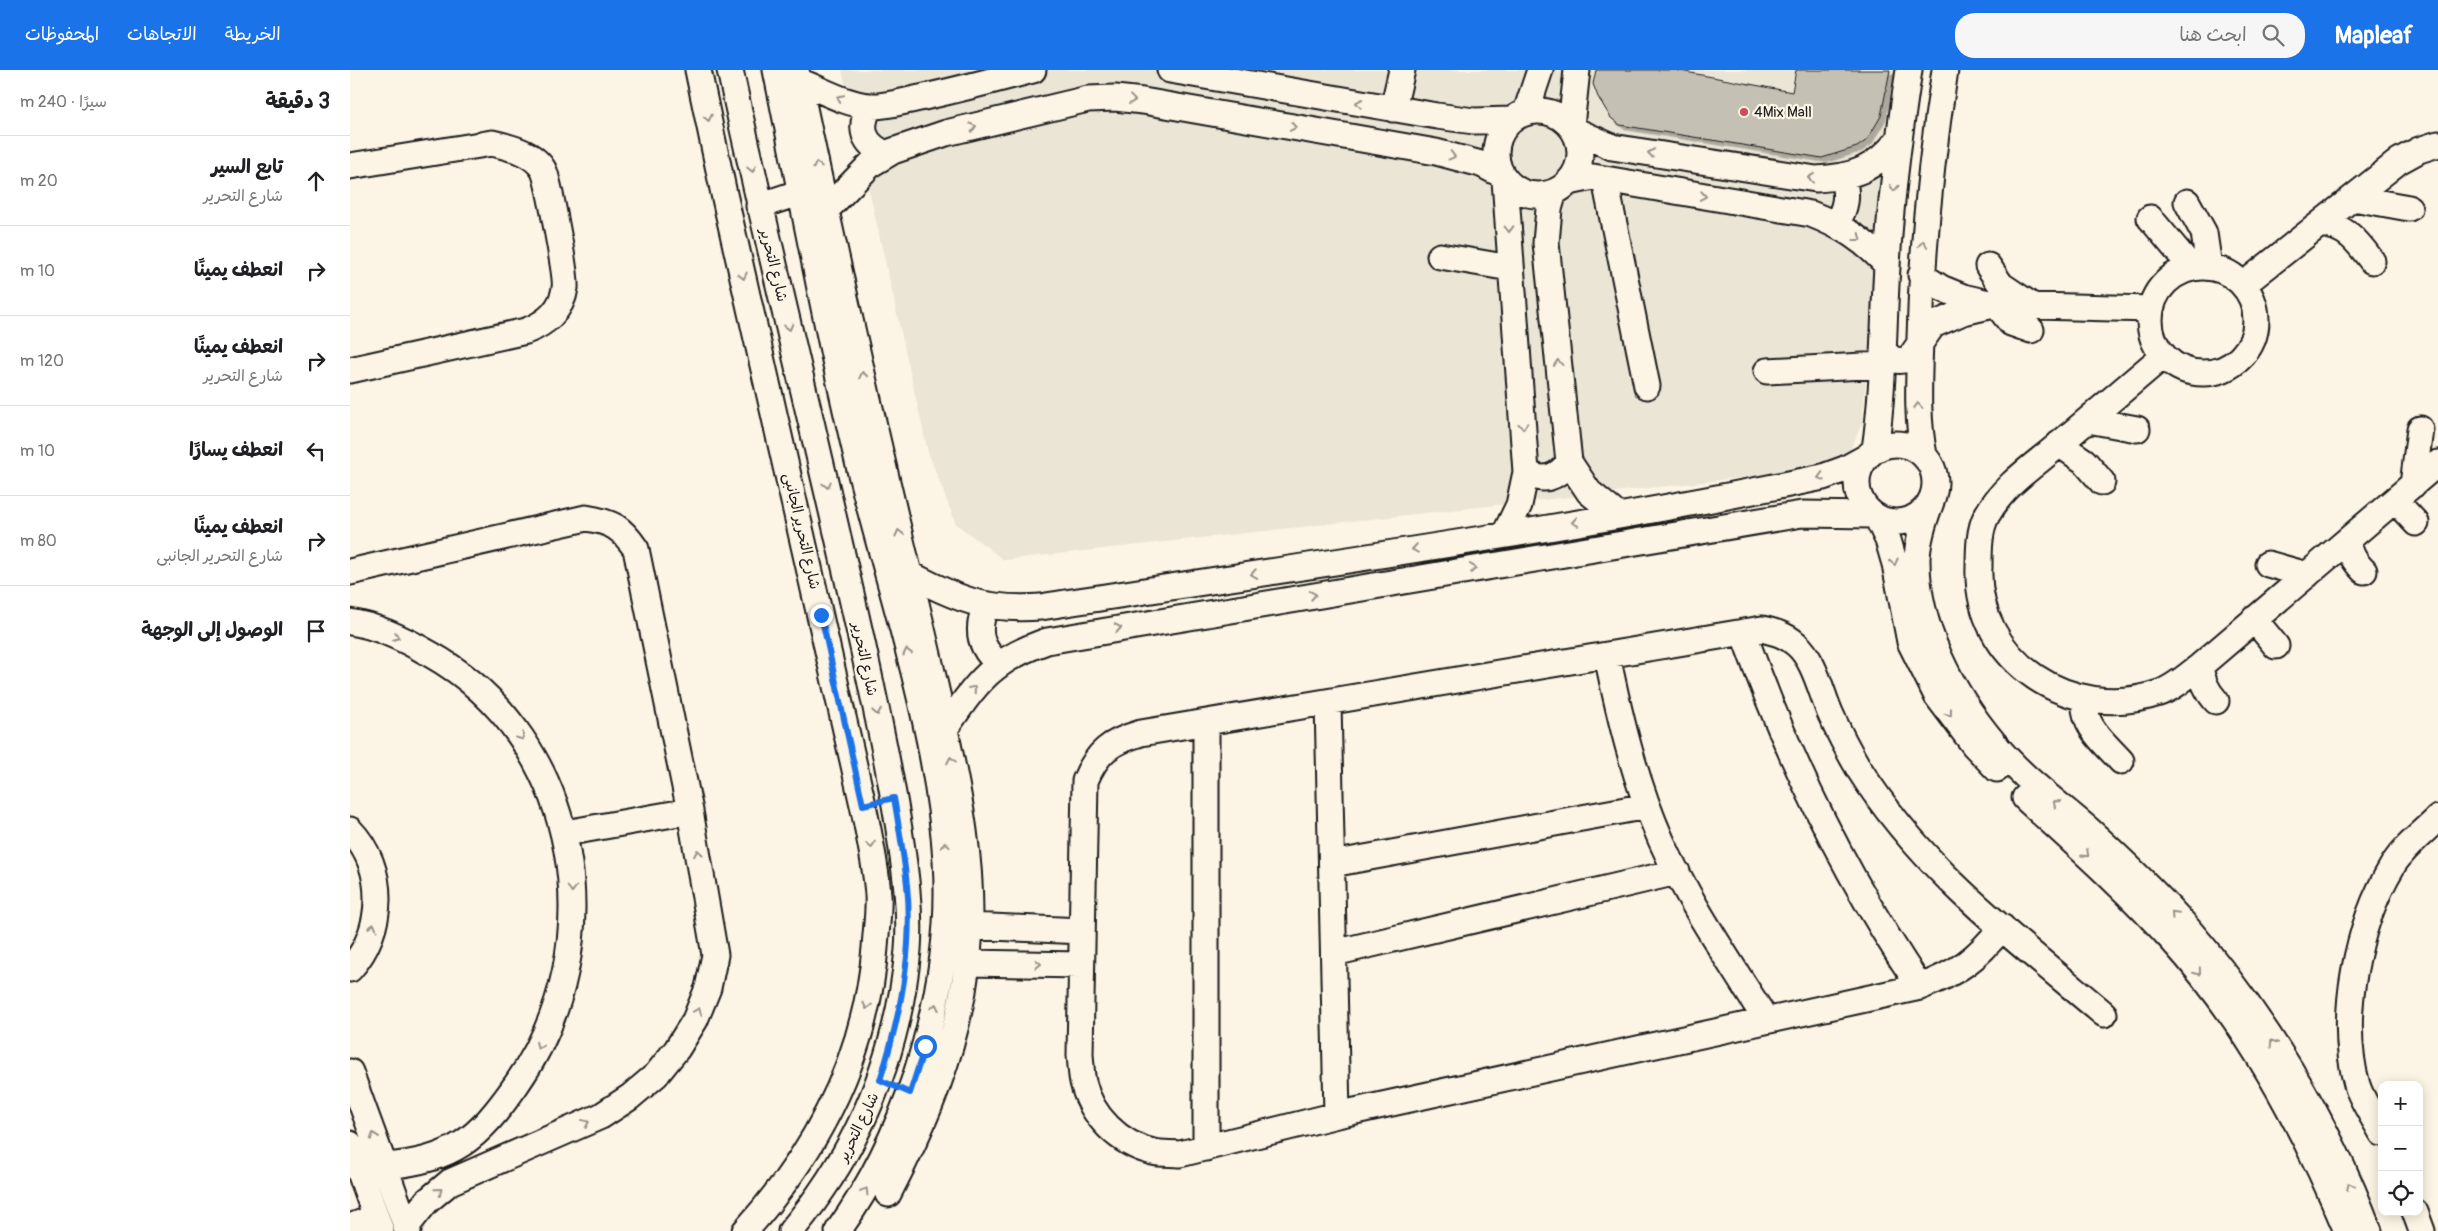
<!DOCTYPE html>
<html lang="ar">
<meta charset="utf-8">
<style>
body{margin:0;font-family:Pangolin,"Playpen Sans Arabic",sans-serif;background:#f6f6f6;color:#202124;direction:rtl}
.controls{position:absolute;right:15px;bottom:15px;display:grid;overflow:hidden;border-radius:10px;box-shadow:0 2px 12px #0003}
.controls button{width:45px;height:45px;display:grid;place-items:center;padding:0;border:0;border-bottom:1px solid #e0e0e0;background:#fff;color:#202124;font:25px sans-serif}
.stop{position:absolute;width:15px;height:15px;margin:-11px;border:4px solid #1a73e8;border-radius:50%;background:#fff}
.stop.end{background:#1a73e8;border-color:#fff;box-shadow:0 1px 5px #0008}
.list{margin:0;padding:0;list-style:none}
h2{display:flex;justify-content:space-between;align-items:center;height:65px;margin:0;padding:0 20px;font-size:21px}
h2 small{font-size:16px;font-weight:400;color:#757577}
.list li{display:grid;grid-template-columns:32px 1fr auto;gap:15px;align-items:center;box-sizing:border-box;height:90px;padding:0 20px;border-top:1px solid #e0e0e0}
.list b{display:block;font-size:19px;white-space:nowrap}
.list p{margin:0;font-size:16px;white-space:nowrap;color:#757577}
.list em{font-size:16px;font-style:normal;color:#757577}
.icon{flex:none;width:28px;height:28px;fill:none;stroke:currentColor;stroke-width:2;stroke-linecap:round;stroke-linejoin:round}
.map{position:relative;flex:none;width:2088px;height:1161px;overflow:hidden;direction:ltr}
header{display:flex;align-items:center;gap:30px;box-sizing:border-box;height:70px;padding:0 25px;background:#1a73e8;color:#fff}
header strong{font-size:24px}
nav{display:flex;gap:28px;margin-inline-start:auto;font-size:18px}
.search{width:350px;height:45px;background:#f6f6f6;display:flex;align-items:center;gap:12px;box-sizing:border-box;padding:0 18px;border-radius:20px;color:#757577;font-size:19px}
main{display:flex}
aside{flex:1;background:#fff}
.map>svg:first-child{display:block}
.built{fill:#ebe5d6}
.building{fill:#c4c0b3;stroke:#1c1c1c;filter:url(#shadow)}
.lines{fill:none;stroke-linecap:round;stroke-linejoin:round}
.minor-casing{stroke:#1c1c1c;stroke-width:29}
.minor{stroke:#fcf5e5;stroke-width:25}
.oneway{stroke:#97938b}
.route{stroke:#1a73e8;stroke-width:6}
.poi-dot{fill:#d1495b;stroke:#fcf5e5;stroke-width:2}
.labels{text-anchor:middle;stroke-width:4.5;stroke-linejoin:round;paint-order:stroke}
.poi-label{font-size:15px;fill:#1c1c1c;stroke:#fcf5e5;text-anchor:start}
.street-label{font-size:15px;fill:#1c1c1c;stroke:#fcf5e5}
</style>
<header>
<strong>Mapleaf</strong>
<div class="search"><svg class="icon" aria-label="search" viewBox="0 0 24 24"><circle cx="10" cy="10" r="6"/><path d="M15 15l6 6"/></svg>ابحث هنا</div>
<nav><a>الخريطة</a><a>الاتجاهات</a><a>المحفوظات</a></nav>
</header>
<main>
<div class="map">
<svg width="2088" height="1161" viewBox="0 0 2088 1161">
<defs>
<filter id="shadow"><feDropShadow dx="4.5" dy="4.5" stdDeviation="0" flood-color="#0004"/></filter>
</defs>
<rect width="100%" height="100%" fill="#fcf5e5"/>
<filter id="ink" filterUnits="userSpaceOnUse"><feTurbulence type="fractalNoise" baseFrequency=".02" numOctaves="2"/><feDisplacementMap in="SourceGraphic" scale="10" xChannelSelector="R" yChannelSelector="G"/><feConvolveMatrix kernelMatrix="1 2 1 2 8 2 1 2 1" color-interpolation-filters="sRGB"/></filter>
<g filter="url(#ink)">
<path class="built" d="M492,0h1060l-13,73 -27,280 -12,28 -21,17 -825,92 -48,-36 -28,-72z"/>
<path class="building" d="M1246,0h79l117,22 4,-22h94l-9,46 -14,24 -10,7 -35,11 -202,-33 -9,-7 -13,-21 -5,-13z"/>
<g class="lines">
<defs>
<path id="minor" d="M348,0l26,124 139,611c6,30 13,60 15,90 1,17 -2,35 -3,53 -9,110 -57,202 -130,283
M380,0c41,190 89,379 131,568 14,64 28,127 38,191 6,40 12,80 9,121 -10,105 -49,200 -117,281
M426,0c28,136 53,273 86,408 32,126 76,253 84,383 5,73 -8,145 -30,214 -19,57 -43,107 -78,156
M446,0c32,152 65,303 101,454 14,57 27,113 40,170 20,89 41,179 30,270 -10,85 -40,155 -79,230
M820,0l267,46 37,5 38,-1
M448,11c23,8 47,23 71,25 15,1 31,-4 46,-7 39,-8 79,-19 118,-29
M520,36c-12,22 -7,38 16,48
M1043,39l9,-39
M1146 83a42 42 0 1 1 84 0a42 42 0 1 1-84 0Z
M1176,42l14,-42
M1221,56l6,-56
M1224,60l38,17 204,32c38,-2 58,-9 83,-40
M0,96l142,-23c18,4 43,10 52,28 5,12 23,106 21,117 -3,22 -20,36 -39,43l-176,39
M1255,110l42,206
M1219,112l24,-5 218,37c31,12 53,26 76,51
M1204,122l-5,17 -3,34 23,219 20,30 28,23
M2003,128l56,10
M1837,132l17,31 5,34
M409,136l42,-14
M477,139l44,-45 22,-13 53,-18 142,-34 27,-1 28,3 293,51 45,12 21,11
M1800,148l42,50
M1486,154c10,-16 12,-28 7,-46
M1970,154c26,2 37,17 52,37
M1090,186l70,12
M1638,196l13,19 33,22
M1800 250a53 53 0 1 1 106 0a53 53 0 1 1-106 0Z
M1571,205l20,13 22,9 34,8 154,4
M1893,215l156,-124 20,-11 19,-6
M1647,235l14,18 20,7
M1534,280c7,11 13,12 25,9l24,-34 30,-13 26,-6
M1813,286c-35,30 -71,60 -106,90 -25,21 -54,40 -70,69 -8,14 -8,36 -8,52 -4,95 93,156 180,126 15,-5 29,-18 41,-27l238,-203
M1417,301l116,-6
M1738,350l49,9
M1709,374l25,17 18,21
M1507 413a39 39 0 1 1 78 0a39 39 0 1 1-78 0Z
M1525,379c9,-60 8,-121 12,-182 3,-66 12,-132 22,-197
M1574,385c-8,-40 -5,-77 -4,-117 2,-91 11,-179 25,-268
M1176,402c17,11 31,6 43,-10
M2063,415l7,-56
M1581,432c-7,18 -13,36 -14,56 -1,67 35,135 77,185 27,34 63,59 95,87 33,30 65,61 95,94 78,90 143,195 185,307
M2041,434l10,3 15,16
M1527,447l11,23 7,24 15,78 27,54 37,49 23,24
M1155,464l14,-29 7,-33 -21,-292
M1998,470c2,14 6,21 16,31
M1918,494l39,11
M0,502l236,-54c26,4 35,9 50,31l54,262 25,144 -7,33 -13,32 -18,29 -21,26 -26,22 -29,19 -151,66 -24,20 -20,25
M559,504c50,25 74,37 132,33 261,-41 523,-76 782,-130l22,-8 20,-11
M636,536c-10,23 -7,41 12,57
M1904,549l22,27
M0,552c28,4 56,18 80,32 152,85 184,293 86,431 -38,54 -63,76 -131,81
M1393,562c45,126 102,244 177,355
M1257,585c13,64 28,126 54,185 28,63 69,122 105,180
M1850,596c2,14 6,24 16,35
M1735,629c-3,27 19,43 36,62
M978,632l9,413
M856,653v425
M595,659c32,-47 47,-69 102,-88l755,-127 71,1
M1675,728c50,46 101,91 147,142 77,85 131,186 175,291
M0,760c37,38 35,101 0,139
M215,763l125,-22
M982,794l315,-58
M620,856l112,5
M1652,857c-25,32 -45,46 -82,60l-583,128 -157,39c-8,-1 -18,0 -27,-2 -34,-8 -62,-36 -70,-70 -2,-9 -2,-19 -3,-27l5,-274c12,-29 25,-39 56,-48l621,-104c13,3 24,6 34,15 19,16 25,49 35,71 8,18 18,37 28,54 65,103 153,167 245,245
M984,883l343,-81
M617,893l114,2
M0,1002l58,159
M2032,1063c-8,-15 -20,-32 -25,-48 -19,-68 0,-161 36,-220 11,-18 31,-33 45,-47
M0,1074l31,87
M2065,1142l7,19
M0,1157l26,-10"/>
</defs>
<use href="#minor" class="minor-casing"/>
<use href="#minor" class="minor"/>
</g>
<defs><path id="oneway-chevron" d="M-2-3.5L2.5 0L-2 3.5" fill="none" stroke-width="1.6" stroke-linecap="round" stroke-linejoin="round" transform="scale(1.25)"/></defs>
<g class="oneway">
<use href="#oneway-chevron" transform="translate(490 28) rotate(-153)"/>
<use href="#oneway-chevron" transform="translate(782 30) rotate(7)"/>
<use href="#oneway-chevron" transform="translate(1009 33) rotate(-170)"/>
<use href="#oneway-chevron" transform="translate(358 48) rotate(78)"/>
<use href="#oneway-chevron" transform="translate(623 57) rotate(-14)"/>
<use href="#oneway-chevron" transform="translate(943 57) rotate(10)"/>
<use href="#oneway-chevron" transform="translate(1301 83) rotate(-171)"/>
<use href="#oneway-chevron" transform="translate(1102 86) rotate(15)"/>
<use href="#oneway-chevron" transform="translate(467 95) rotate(-103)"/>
<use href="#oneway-chevron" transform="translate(402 99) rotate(78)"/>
<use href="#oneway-chevron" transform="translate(1461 108) rotate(-174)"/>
<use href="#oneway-chevron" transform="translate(1544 118) rotate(95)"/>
<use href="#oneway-chevron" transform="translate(1353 126) rotate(10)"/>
<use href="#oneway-chevron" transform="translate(1159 159) rotate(89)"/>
<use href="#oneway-chevron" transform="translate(1508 168) rotate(37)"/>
<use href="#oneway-chevron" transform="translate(1573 174) rotate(-85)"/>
<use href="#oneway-chevron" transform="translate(393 206) rotate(77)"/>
<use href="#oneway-chevron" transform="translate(439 257) rotate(76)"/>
<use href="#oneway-chevron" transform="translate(1208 293) rotate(-95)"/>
<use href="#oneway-chevron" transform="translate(513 305) rotate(-102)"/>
<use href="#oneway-chevron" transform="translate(1568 336) rotate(-92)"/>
<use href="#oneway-chevron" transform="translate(1173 356) rotate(86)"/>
<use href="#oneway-chevron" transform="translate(1471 407) rotate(165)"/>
<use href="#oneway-chevron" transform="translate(477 415) rotate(77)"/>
<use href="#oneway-chevron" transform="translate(1225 452) rotate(170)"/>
<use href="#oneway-chevron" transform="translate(549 463) rotate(-104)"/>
<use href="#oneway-chevron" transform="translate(1065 479) rotate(171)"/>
<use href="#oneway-chevron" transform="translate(1544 492) rotate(76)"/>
<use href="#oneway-chevron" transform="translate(1123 498) rotate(-9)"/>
<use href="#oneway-chevron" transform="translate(904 504) rotate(171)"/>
<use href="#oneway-chevron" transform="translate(963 525) rotate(-10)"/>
<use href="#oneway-chevron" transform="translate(768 558) rotate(-10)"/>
<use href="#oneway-chevron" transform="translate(46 567) rotate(20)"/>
<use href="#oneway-chevron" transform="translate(557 582) rotate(-104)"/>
<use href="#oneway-chevron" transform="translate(623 619) rotate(-49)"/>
<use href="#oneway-chevron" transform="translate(527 642) rotate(79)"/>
<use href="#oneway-chevron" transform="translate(1599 643) rotate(53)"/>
<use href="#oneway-chevron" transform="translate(171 667) rotate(54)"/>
<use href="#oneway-chevron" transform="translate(601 690) rotate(-101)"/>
<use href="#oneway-chevron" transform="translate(1706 733) rotate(-140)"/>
<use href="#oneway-chevron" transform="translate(521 775) rotate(79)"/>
<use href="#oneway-chevron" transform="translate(595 775) rotate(-95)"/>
<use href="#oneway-chevron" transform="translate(348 783) rotate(-100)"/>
<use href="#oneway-chevron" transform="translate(1736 784) rotate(43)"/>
<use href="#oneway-chevron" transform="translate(222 819) rotate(90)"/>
<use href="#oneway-chevron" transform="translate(1824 844) rotate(-133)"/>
<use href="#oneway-chevron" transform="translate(23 857) rotate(-74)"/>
<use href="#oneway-chevron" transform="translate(688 894) rotate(1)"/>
<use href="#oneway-chevron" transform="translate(1848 902) rotate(51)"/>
<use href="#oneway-chevron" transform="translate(517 936) rotate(103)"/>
<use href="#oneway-chevron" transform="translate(585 937) rotate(-77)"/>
<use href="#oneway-chevron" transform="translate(348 941) rotate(-68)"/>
<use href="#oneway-chevron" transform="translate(1923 973) rotate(-122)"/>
<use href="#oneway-chevron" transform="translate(189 976) rotate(116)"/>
<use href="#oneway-chevron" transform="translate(236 1053) rotate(-24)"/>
<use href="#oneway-chevron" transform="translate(24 1066) rotate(-110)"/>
<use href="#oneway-chevron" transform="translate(2000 1116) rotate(-114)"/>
<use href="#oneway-chevron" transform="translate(89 1121) rotate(-39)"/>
<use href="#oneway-chevron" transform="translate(515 1121) rotate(-59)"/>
</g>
</g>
<g class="lines" filter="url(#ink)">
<path class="route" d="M471,545l42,190 31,-7c5,29 10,58 13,87 7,66 -7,133 -27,195l30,13 15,-47"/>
</g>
<circle class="poi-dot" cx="1394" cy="42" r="5"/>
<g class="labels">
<g class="poi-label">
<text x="1404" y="47">4Mix Mall</text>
</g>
<g class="street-label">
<text transform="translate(424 195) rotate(76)" y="5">شارع التحرير</text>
<text transform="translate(452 461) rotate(77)" y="5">شارع التحرير الجانبى</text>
<text transform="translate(515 589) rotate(78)" y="5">شارع التحرير</text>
<text transform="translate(508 1057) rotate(-64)" y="5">شارع التحرير</text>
</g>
</g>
</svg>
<div class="controls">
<button>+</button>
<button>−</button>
<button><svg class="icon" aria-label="locate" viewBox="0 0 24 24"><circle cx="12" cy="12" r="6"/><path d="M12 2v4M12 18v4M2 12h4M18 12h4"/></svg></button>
</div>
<div class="stop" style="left:575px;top:976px"></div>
<div class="stop end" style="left:471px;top:545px"></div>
</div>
<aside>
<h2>3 دقيقة<small>سيرًا · 240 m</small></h2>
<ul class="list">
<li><svg class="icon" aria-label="ahead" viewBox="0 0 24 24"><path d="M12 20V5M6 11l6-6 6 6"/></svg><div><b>تابع السير</b><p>شارع التحرير</p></div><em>20 m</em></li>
<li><svg class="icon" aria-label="right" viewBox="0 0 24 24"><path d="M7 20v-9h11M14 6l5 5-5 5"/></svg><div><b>انعطف يمينًا</b></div><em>10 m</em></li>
<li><svg class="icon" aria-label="right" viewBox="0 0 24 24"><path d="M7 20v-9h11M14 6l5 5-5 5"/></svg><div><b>انعطف يمينًا</b><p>شارع التحرير</p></div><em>120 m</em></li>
<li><svg class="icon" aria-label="left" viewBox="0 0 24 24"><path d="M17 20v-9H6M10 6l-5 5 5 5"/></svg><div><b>انعطف يسارًا</b></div><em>10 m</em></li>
<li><svg class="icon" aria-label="right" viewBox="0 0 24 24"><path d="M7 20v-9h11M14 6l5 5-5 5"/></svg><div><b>انعطف يمينًا</b><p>شارع التحرير الجانبى</p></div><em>80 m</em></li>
<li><svg class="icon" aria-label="arrive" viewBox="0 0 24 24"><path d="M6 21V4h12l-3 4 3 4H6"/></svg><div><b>الوصول إلى الوجهة</b></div></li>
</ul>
</aside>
</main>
